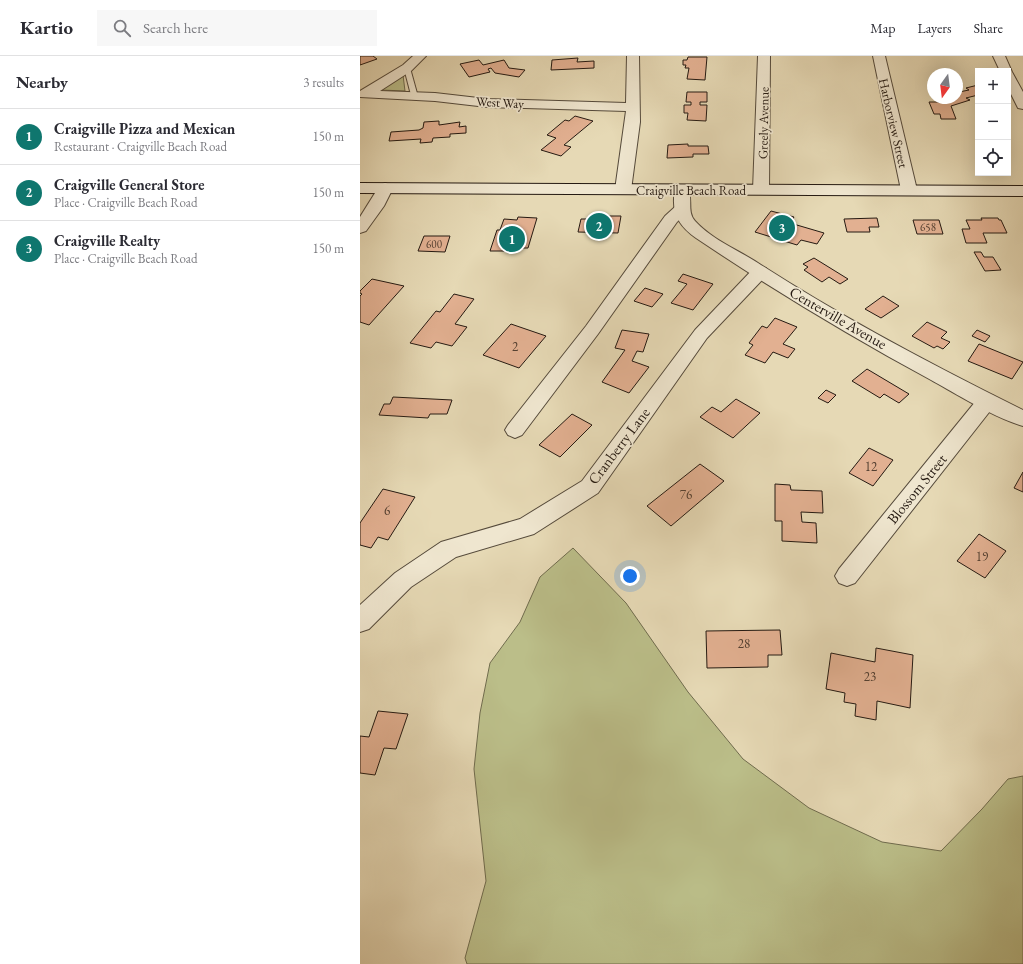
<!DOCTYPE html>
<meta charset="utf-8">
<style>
body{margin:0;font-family:"EB Garamond",serif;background:#f7f7f7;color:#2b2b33}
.controls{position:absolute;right:12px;top:12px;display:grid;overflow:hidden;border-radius:0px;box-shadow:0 4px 16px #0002}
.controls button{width:36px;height:36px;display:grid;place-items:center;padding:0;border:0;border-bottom:1px solid #e1e1e2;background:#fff;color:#2b2b33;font:20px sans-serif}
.compass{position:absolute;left:567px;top:12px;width:36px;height:36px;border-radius:50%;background:#fff;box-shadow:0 4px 16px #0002;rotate:194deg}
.you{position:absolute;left:270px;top:520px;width:14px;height:14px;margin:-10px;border:3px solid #fff;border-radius:50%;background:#1a73e8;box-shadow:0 0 0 6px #1a73e833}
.badge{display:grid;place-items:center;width:26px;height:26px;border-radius:50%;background:#0f766e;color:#fff;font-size:13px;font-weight:700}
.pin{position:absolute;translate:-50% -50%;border:2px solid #fff;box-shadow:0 1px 4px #0006}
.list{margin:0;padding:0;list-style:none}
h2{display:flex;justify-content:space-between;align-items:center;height:52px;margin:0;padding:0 16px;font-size:17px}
h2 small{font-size:13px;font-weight:400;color:#7c7c81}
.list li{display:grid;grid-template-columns:26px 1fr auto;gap:12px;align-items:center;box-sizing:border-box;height:56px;padding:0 16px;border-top:1px solid #e1e1e2}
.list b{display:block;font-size:15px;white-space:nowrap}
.list p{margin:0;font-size:13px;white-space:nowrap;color:#7c7c81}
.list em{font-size:13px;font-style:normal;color:#7c7c81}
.icon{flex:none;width:22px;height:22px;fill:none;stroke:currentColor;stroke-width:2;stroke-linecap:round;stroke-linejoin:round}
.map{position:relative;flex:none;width:663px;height:908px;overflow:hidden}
header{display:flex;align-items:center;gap:24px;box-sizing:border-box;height:56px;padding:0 20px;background:#fff;border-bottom:1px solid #e1e1e2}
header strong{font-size:19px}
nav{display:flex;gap:22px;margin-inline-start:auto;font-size:14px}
.search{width:280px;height:36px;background:#f7f7f7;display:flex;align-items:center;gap:10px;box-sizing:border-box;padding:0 14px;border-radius:0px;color:#7c7c81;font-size:15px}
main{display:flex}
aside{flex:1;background:#fff}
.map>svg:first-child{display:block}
.green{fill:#bbbe89;stroke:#706c4e}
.building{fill:#e2b091;stroke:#251a12}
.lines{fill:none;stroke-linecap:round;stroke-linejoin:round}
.service-casing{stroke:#554a3b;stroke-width:2}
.minor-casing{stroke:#554a3b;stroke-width:2}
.tertiary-casing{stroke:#554a3b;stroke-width:2}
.secondary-casing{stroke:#251a12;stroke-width:2}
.service{fill:#efe6cf;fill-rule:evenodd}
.minor{fill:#efe6cf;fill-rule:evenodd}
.tertiary{fill:#efe6cf;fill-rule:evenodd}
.secondary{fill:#efe6cf;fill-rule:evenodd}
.labels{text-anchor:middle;stroke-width:3.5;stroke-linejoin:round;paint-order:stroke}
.far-number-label{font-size:11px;fill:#544032}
.far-street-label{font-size:13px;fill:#251a12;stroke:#efe6cf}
.number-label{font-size:13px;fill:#544032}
.street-label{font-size:15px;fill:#251a12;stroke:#efe6cf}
</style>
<header>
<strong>Kartio</strong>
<div class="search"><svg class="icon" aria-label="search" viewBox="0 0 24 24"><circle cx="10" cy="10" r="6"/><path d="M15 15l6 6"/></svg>Search here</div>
<nav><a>Map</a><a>Layers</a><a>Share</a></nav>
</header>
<main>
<aside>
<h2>Nearby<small>3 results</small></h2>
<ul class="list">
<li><span class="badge">1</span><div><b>Craigville Pizza and Mexican</b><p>Restaurant · Craigville Beach Road</p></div><em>150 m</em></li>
<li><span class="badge">2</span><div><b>Craigville General Store</b><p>Place · Craigville Beach Road</p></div><em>150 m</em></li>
<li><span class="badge">3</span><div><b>Craigville Realty</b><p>Place · Craigville Beach Road</p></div><em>150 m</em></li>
</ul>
</aside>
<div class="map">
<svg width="663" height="908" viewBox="0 0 663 908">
<rect width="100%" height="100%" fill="#e6d9b5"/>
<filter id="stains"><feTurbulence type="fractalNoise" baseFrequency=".005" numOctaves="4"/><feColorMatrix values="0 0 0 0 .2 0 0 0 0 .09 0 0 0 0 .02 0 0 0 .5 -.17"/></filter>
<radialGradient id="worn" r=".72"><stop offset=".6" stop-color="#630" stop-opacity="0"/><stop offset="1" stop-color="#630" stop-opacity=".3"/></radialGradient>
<path class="green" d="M43,19l2,16 -24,-1z
M213,492l53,55 62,89 55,67 66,49 73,34 59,9 41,-42 26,-30 15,-3v188h-556l-2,-6 21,-77 -12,-112 6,-56 10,-50 30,-41 20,-45z"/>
<path class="building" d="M0,0h13l4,3 -17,6z
M328,1h19l-2,23 -18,-1 2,-11h-4l1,-3h-3v-5h4z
M218,2l-1,4 17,-1v7l-43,2 1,-10z
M119,4l4,5 21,-5 5,8 16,2 -6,7 -24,-4 -4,-5 -3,1 2,3 -21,5 -9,-13z
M618,29v10l-12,3 4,2 -19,6 5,13h-15l-1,-5h-6l-5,-12h14l-4,-4h18v-8l2,2 10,-2 -3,-2z
M327,36h20v10h-7v3h7l-1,16 -19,-1 1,-7h-4v-8h7v-3h-5z
M215,60l18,5 -29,24 7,2 -10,9 -20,-6 15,-12 -9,-3 18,-15 4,1z
M79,65v4l21,-3 -1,5 7,-1v7l-16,1v3l-17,1 -1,4 -12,1 1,-4 -32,2 2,-9 28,-2 4,-2 1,-6z
M328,88v2h20l1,8h-16v3l-26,1 1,-13z
M411,155l23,6 -4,6 34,10 -7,11 -16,-4 -4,5 -42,-13z
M238,160h23l-3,17 -40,-1 3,-13h16z
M158,161l19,1 -9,30h-22l-1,3h-15l7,-21h3l4,-11 13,1z
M517,162l2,9h-10l1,5h-23l-3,-13z
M621,162h17l1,2h2l6,13h-24l4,10h-21l-4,-14h8l-4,-9h16z
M553,164h26l4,14h-26z
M64,180h26l-5,16 -27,-1z
M614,196h7l3,5h9l8,13 -16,1z
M454,202l34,21 -8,5 -11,-7 -7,5 -18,-12 4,-3 -5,-3z
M323,218l30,10 -20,26 -22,-7 16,-19 -9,-3z
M12,223l32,7 -35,39 -9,-3v-26l2,-2 -2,-1v-2z
M285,232l18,6 -11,13 -18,-6z
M94,238l20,5 -19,25 12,3 -15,19 -16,-4 -5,6 -21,-5 26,-32 4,1z
M523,240l16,10 -18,12 -16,-9z
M415,262l22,9 -14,17 12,5 -7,9 -15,-6 -8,11 -20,-8 8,-10 -4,-2 13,-17 5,2z
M567,266l20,10 -6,6 9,4 -7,7 -6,-3 -3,2 -22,-12z
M151,268l35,12 -27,32 -36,-13z
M262,274l27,4 -6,18 -6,-1 -5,10 17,6 -20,26 -27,-11 23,-32 -10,-2z
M617,274l13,6 -5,6 -13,-6z
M619,288l44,18 -11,17 -44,-18z
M507,313l42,25 -10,9 -15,-9 -4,4 -28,-17z
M466,334l10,5 -8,8 -10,-5z
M33,341l59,3 -5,14h-17l-2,4 -49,-3 5,-11h6z
M376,343l24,14 -27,25 -33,-21 12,-10 9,5z
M212,358l20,11 -32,32 -21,-12z
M509,392l24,12 -20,26 -24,-13z
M340,408l24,17 -53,45 -24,-20z
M663,416v20l-9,-4z
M415,428l15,1 1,5 31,1 1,22 -22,-1 1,10 14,1 1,20 -35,-2v-20h-7z
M23,433l32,8 -27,43 -10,-3 -7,11 -11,-3v-22z
M619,478l27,17 -21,27 -28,-17z
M420,574l2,25h-14v12l-61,1 -1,-37z
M516,592l37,7 -3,53 -33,-7 -1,19 -21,-4 1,-12 -12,-2 1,-9 -19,-4 5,-36 44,9z
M18,655l30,3 -12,35 -12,-1 -9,27 -15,-2v-37l9,1z"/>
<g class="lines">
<defs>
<path id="service" d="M47,10l3,2 8,29 -7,-2 -7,-27z"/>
<path id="minor" d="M53,0h13l-15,15 -31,20 55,2 52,6 139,4 1,-47h12l1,66 -9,68 -3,3h-10l-3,-3 11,-79 -139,-4 -52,-6 -75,-4v-6l43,-26z
M398,0h12l-1,134 -3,3h-10l-3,-3z
M513,0h12l32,134 -3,3h-10l-3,-3z
M633,0h12l7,16 11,20v17l-5,-1 -10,-20v-17h-8z
M25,127l5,2 3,3 -9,18 -18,25 -6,2v-16l20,-32z
M322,148l6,2 2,3 -13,13 -79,112 -76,101 -7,3 -7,-3 -3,-5 3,-5 78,-99 79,-110 11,-10z
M400,211l6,1 2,4 -2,4 -59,62 -109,155 -64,41 -78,23 -45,30 -42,42 -9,3v-27l35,-32 46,-31 79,-23 62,-38 113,-151 59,-62z
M627,338l7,2 3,5 -3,5 -139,177 -8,3 -8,-3 -4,-7 4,-7 141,-173z"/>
<path id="tertiary" d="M322,129l5,2c7,10 -1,24 8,34 16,18 43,29 63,42 85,55 174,102 265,147v16c-28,-8 -65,-31 -92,-46 -81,-44 -159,-91 -235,-142 -14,-10 -23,-21 -22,-39 0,-5 0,-8 3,-12z"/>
<path id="secondary" d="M0,127l663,3v10l-663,-3z"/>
</defs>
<use href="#service" class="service-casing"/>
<use href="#minor" class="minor-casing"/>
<use href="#tertiary" class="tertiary-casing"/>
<use href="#secondary" class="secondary-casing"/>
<use href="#service" class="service"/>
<use href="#minor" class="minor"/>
<use href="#tertiary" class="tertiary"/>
<use href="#secondary" class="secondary"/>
</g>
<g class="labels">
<g class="far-number-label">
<text x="568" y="175">658</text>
<text x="74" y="192">600</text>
</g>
<g class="far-street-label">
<text transform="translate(140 46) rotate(3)" y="5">West Way</text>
<text transform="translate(403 67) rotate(-89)" y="5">Greely Avenue</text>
<text transform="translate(534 67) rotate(77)" y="5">Harborview Street</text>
<text x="331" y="139">Craigville Beach Road</text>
</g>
<g class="number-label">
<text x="155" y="295">2</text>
<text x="511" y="415">12</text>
<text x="326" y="443">76</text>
<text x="27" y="459">6</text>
<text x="622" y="505">19</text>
<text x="384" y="592">28</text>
<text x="510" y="625">23</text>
</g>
<g class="street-label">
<text transform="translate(478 262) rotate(30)" y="5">Centerville Avenue</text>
<text transform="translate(259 390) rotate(-53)" y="5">Cranberry Lane</text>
<text transform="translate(557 433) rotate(-51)" y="5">Blossom Street</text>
</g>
</g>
<rect width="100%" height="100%" filter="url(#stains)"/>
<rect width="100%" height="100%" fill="url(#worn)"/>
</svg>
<div class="controls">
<button>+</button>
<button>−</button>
<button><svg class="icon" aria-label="locate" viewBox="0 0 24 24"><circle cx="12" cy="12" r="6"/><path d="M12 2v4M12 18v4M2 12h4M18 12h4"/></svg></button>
</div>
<svg class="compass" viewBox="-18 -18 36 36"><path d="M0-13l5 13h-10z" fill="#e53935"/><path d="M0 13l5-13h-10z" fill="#7c7c81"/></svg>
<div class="you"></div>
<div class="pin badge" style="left:152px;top:183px">1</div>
<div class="pin badge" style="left:239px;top:170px">2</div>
<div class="pin badge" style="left:422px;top:172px">3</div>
</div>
</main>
